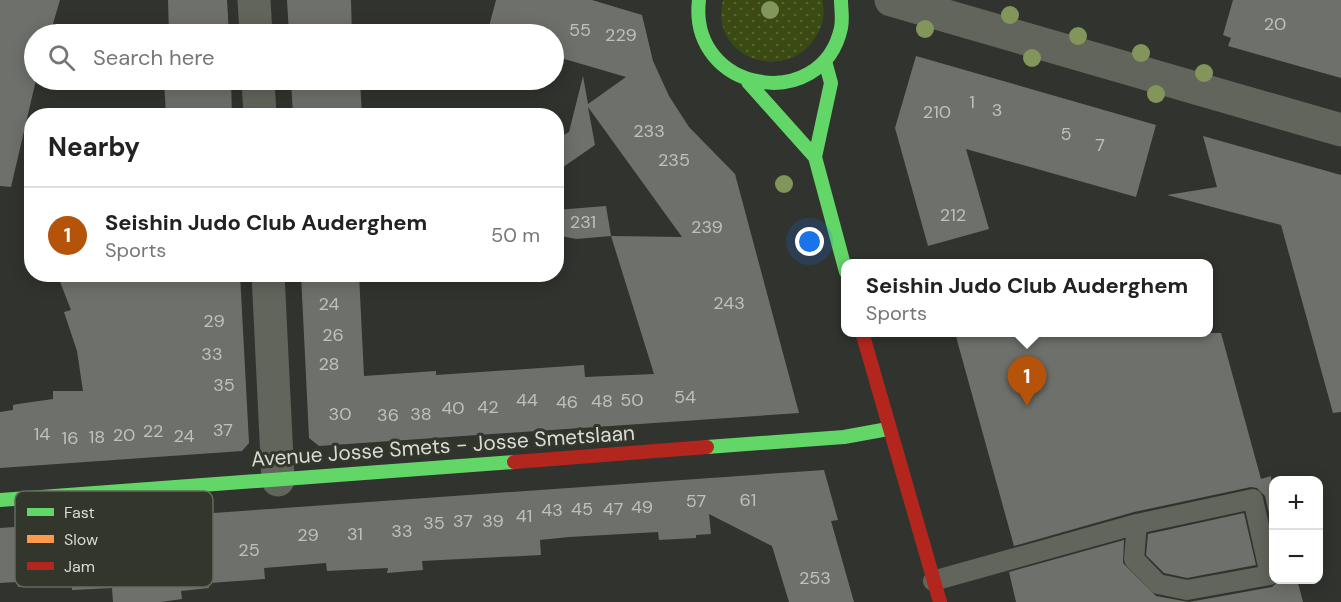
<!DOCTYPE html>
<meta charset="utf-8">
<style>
body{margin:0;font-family:"DM Sans",sans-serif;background:#f6f6f6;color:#222}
.controls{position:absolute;right:18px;bottom:18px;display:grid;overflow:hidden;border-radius:12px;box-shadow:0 3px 15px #0003}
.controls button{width:54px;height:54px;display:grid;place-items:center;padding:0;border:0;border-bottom:2px solid #e0e0e0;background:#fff;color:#222;font:30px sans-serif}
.you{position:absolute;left:810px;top:242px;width:21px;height:21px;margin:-15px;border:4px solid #fff;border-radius:50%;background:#1a73e8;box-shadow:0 0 0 9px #1a73e833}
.badge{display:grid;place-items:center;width:39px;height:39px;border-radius:50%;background:#b45309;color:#fff;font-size:20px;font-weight:700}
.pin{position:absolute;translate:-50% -50px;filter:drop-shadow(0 2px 3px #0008)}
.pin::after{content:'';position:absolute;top:32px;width:21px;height:18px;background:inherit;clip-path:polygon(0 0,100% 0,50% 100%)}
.popup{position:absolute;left:841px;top:259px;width:372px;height:78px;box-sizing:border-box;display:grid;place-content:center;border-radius:12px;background:#fff;filter:drop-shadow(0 2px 4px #0005);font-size:20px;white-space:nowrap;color:#767676}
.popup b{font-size:22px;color:#222}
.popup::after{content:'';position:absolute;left:50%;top:100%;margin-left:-12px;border:12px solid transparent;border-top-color:#fff}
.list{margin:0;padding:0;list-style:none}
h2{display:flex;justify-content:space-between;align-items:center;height:78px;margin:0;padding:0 24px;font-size:26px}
h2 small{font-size:20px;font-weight:400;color:#767676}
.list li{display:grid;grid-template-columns:39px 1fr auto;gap:18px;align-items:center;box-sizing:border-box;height:96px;padding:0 24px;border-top:2px solid #e0e0e0}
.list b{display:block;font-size:22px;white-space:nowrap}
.list p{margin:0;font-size:20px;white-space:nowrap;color:#767676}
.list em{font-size:20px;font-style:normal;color:#767676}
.icon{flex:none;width:33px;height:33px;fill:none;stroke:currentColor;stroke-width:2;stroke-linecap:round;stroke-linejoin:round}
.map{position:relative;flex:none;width:1341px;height:602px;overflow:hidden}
.search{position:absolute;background:#fff;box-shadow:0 3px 15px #0003;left:24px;top:24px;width:540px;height:66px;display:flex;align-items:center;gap:15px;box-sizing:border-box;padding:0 21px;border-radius:33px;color:#767676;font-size:22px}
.panel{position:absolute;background:#fff;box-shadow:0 3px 15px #0003;left:24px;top:108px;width:540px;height:174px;border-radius:24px}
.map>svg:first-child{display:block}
.grass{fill:url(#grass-dots)}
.building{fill:#6e706b}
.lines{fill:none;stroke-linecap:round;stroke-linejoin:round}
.lane{stroke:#62655b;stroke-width:20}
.street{stroke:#62655b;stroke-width:33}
.fast{stroke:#63d668;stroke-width:14}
.jam{stroke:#b3261e;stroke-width:14}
.tree{fill:#82955a}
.labels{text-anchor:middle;stroke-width:6;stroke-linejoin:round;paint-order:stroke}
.number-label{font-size:18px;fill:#bec0ba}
.street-label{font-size:21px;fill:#d9dbd4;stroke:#32362b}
.key{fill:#32362b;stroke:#64685e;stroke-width:1.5}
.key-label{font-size:16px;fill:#d9dbd4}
</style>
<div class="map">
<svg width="1341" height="602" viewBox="0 0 1341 602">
<defs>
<pattern id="grass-dots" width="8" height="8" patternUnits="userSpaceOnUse" patternTransform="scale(1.5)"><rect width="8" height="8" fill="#3b4a12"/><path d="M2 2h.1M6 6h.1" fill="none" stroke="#576434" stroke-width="1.8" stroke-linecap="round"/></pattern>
</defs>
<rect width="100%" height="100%" fill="#31332e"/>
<path class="grass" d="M723,0h99c3,10 2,22 -3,31 -27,56 -111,29 -96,-31z"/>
<path class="building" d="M0,0h60l-10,34h-16l2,46 -25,107 -11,-1z
M168,0h59l2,34h-60z
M287,0h64l1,34h-63z
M496,0h96l50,15 11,46 16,35 20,31 46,47 64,239 -480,33 -10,-8 -8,-164h58l5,102 72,-5v4l148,-10 1,12 69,-3 -43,-138 71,1 -94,-130 7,38 -39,27v-33l13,-7 14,-56 5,28 38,-27 -72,-21v-22h-67z
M1233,0h108v78l-113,-32 3,-8 -8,-3z
M916,56l240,69 -20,72 -170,-48 23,80 -61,17 -33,-118z
M164,80h67l1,36h-66z
M291,80h69l2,36h-69z
M1203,136l138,39v237l-8,1 -52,-188 -114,-30 50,-8z
M606,206l5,30 -35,3 -20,-4v-25z
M57,274h183l9,169 -7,8 -242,17v-56l13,-2v-5l5,-1 35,-5v-8h30l-6,-40 -13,-39 7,-2z
M955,333h266l40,146 10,-3 3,60 -9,-40 -8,-8 -6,-1 -117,25 -120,34z
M824,470l14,50 -7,1 23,81h-65l-17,-56 -63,-32 2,20 -15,1v3l-37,2 -1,-8 -89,5 -29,3 1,15 -119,6 1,9 -36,3 1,-5 -61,3 -1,-8 -62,5 1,11 -56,4v5l-28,3 1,8 -21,3h-48l-1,-14 -40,2v-7l-54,4 -1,-5 -17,1v-55z
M1244,513l12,52 -69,13 -23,-5 -18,-18 2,-21z
M1124,540l-1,23 33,33 33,6 83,-15 9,-8h16l6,23h-287l-7,-30z"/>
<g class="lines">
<path class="lane" d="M933,581l204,-57 116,-25 17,76 -83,15 -29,-6 -24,-25 3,-35"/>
<path class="street" d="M254,0l2,34
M891,0l450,130
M258,80l2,36
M268,274l10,206"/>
<path class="fast" d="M699,0c-11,93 123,115 142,28 2,-9 0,-19 0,-28
M748,82l67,75 31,115
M815,157l16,-74 -6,-22
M707,447l137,-10 44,-8
M0,500l514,-38"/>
<path class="jam" d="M862,332l78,270
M514,462l193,-15"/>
</g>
<g class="tree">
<circle cx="770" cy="10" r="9"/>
<circle cx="1010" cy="15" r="9"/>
<circle cx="925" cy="29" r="9"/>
<circle cx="1078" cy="36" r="9"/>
<circle cx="1141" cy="53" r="9"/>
<circle cx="1032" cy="58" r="9"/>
<circle cx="1204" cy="73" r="9"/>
<circle cx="1156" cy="94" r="9"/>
<circle cx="784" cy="184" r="9"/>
</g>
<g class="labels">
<g class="number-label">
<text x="1275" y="30">20</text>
<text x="580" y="36">55</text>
<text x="621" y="41">229</text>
<text x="972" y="108">1</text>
<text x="997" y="116">3</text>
<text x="937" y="118">210</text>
<text x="649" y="137">233</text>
<text x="1066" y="140">5</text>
<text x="1100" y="151">7</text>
<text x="674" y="166">235</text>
<text x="953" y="221">212</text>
<text x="583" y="228">231</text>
<text x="707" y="233">239</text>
<text x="729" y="309">243</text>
<text x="329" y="310">24</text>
<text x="214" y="327">29</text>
<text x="333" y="341">26</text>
<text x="212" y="360">33</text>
<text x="329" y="370">28</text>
<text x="224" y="391">35</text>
<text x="685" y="403">54</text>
<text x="527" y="406">44</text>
<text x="632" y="406">50</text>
<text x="602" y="407">48</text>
<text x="567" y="408">46</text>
<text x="488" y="413">42</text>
<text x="453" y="414">40</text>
<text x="340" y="420">30</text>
<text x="421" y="420">38</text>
<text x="388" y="421">36</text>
<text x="223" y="436">37</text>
<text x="153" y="437">22</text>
<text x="42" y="440">14</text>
<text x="124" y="441">20</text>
<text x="184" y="442">24</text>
<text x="97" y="443">18</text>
<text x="70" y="444">16</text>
<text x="748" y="506">61</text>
<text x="696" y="507">57</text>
<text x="642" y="513">49</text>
<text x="582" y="515">45</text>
<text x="613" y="515">47</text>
<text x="552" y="516">43</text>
<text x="524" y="522">41</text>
<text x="463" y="527">37</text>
<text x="493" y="527">39</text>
<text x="434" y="529">35</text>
<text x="402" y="537">33</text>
<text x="355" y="540">31</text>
<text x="308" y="541">29</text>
<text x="249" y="556">25</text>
<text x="815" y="584">253</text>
</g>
<g class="street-label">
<text transform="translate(443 446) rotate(-4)" y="7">Avenue Josse Smets - Josse Smetslaan</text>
</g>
</g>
<rect x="15" y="491" width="198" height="96" rx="9" class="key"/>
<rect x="27" y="508" width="27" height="8" fill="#63d668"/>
<rect x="27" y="535" width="27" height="8" fill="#ff974d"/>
<rect x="27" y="562" width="27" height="8" fill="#b3261e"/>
<g class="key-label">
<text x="64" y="518">Fast</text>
<text x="64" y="545">Slow</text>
<text x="64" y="572">Jam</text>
</g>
</svg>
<div class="controls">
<button>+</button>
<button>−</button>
</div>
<div class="you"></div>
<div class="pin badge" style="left:1027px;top:406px">1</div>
<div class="popup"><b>Seishin Judo Club Auderghem</b>Sports</div>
<div class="search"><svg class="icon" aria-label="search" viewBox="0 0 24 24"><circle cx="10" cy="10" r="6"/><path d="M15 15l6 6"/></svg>Search here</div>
<section class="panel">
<h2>Nearby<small></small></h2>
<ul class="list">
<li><span class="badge">1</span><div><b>Seishin Judo Club Auderghem</b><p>Sports</p></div><em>50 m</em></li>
</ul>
</section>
</div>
